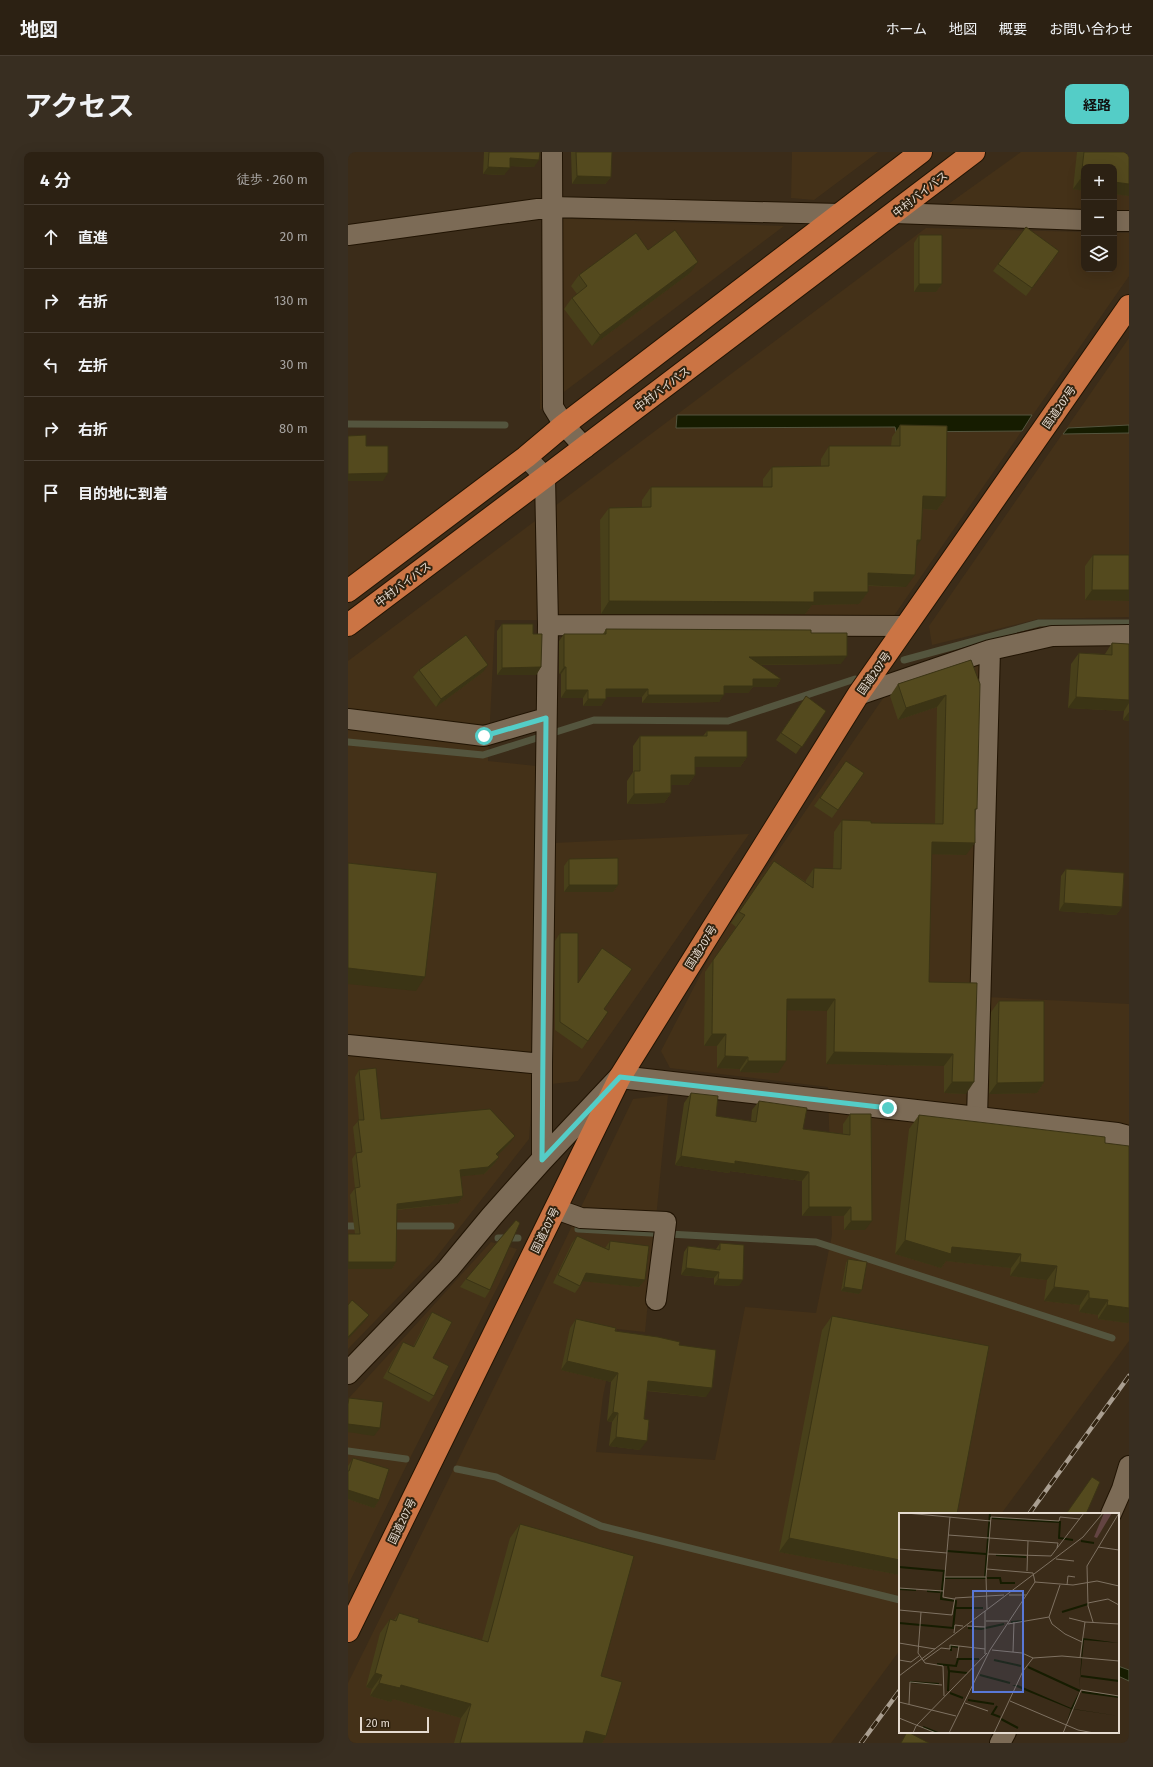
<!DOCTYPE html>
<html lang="ja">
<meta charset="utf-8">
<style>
body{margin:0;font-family:"Fira Sans","Noto Sans JP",sans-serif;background:#382e21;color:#f1f3f6}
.controls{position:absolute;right:12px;top:12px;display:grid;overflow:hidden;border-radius:8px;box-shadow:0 4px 16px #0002}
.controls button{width:36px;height:36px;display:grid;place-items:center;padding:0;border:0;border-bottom:1px solid #483e33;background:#2c2113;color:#f1f3f6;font:20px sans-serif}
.scale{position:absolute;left:12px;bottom:10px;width:69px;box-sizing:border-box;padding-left:4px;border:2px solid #e5dbd0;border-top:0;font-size:11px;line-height:14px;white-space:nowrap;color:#e5dbd0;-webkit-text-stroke:3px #30220f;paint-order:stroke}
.stop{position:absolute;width:12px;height:12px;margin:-9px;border:3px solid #54cdc7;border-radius:50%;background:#fff}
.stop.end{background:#54cdc7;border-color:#fff;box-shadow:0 1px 4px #0008}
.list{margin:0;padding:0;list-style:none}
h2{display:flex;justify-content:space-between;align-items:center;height:52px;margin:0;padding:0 16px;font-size:17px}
h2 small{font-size:13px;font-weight:400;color:#a6a3a0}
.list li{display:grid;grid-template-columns:26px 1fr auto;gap:12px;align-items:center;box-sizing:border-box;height:64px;padding:0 16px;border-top:1px solid #483e33}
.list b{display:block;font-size:15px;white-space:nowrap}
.list em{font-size:13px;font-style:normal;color:#a6a3a0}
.icon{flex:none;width:22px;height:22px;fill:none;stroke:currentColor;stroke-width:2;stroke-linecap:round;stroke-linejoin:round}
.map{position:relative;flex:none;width:781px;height:1591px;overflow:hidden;border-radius:8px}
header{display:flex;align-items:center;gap:24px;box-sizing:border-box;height:56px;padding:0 20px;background:#2c2113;border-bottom:1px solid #483e33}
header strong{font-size:19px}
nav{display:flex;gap:22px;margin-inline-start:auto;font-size:14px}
.intro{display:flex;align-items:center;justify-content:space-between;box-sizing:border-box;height:96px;padding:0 24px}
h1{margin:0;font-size:28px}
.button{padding:10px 18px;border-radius:8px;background:#54cdc7;color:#111;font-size:14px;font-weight:700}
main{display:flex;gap:24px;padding:0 24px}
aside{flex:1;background:#2c2113;border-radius:8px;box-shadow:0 4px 16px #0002}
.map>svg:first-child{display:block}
.built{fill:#443118}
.water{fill:#161c00;stroke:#54553e}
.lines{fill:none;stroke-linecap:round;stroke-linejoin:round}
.stream{stroke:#54553e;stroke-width:7}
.street-casing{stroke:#211403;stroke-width:22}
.secondary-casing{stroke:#211403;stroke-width:24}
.highway-casing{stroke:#211403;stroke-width:24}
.street{stroke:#7c6b56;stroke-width:20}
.secondary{stroke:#7c6b56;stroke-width:22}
.highway{stroke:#cb7444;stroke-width:22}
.rail-casing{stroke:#aa9f91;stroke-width:4.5}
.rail{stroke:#30220f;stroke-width:3;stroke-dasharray:9;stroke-linecap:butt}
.wall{fill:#48401a}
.shaded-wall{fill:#3b3415}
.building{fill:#544a1e;stroke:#3b3415}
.route{stroke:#54cdc7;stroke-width:5}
.labels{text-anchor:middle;stroke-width:4;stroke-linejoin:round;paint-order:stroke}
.street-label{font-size:11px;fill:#e5dbd0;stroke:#30220f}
.inset-river{fill:none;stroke:#161c00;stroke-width:2}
.inset-road{fill:none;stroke:#7f7262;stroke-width:1}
.view{fill:#5978d6;fill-opacity:0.15;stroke:#5978d6;stroke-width:2}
.inset-edge{fill:none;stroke:#e5dbd0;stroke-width:2}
</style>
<header>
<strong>地図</strong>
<nav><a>ホーム</a><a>地図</a><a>概要</a><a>お問い合わせ</a></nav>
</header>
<div class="intro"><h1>アクセス</h1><a class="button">経路</a></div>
<main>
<aside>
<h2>4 分<small>徒歩 · 260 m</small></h2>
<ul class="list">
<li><svg class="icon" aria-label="ahead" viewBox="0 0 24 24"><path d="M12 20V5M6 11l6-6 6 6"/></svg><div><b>直進</b></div><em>20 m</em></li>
<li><svg class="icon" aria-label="right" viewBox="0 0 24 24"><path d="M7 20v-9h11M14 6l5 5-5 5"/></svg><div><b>右折</b></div><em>130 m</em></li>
<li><svg class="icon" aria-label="left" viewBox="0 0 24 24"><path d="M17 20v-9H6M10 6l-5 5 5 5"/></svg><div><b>左折</b></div><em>30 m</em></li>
<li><svg class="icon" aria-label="right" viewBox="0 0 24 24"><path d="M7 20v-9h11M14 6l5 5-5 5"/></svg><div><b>右折</b></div><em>80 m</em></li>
<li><svg class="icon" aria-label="arrive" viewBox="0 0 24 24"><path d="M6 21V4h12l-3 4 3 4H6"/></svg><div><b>目的地に到着</b></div></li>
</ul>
</aside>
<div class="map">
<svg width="781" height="1591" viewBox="0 0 781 1591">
<rect width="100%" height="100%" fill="#3b2c19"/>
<path class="built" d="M444,0h86l-64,48 -23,-2z
M673,0h108v59l-15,-1v-43h-30v43l-137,-5z
M194,66l242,8 -244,184z
M578,76l158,4v37h30v-36h15v43l-238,344h-396l-7,141 67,7 -2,75 196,-9 -171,247 -45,5 -4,53 -95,121 -86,89v-688z
M781,186v279l-91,2 -106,26 -3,-19z
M647,502l-8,343 142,7v337l-128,173h-101v136l-69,93h-483v-60l160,-324 125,-260 35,-4 -23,237 -28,-3 -14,67 -7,56 119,8 30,-153 71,6 16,-78 -4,-148 -158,-19 -9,-17 62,-120 165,-240z
M143,1090l26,7 -104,203 -65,133v-186z"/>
<path class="water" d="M329,263h355l-10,16 -126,1 -1,-5 -219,1z
M781,273v8l-66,1 5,-6z
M770,1514l11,4v11l-11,-5z"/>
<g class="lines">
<path class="stream" d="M0,272l157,1
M556,508l135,-37h90
M0,590l135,13 111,-35 134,1 127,-42
M0,1074h16
M40,1074h63
M230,1077l238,13 296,96
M150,1086h20
M0,1299l58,8
M109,1317l39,8 105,49 299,74"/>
<defs>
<path id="street" d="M204,0l1,255 11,18 21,23
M546,61l190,7
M766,69h15
M0,83l204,-28 288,7
M178,305l19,20 3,148 -6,439v96
M200,473l359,1
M510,543l132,-45 62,-14 77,-1
M0,567l136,17 62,-18
M0,893l194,19
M629,966l13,-468
M208,1057l25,9 85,4 -10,78
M763,1362l11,-25 7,-23
M652,1591l6,-11"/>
<path id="secondary" d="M0,1221l100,-104 44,-53 50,-56 78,-83 497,57 12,3"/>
<path id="highway" d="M0,439l178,-134 38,-32 357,-273
M0,473l197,-148 429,-325
M0,1479l272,-554 238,-382 271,-389"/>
</defs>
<use href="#street" class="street-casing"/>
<use href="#secondary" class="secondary-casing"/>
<use href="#highway" class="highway-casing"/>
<use href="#street" class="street"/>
<use href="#secondary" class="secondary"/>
<use href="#highway" class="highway"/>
<defs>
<path id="rail" d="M681,1362l100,-138
M513,1591l39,-53"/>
</defs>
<use href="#rail" class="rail-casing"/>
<use href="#rail" class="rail"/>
</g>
<path class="wall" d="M136,0h56l-6,15 -24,-1 -6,9 -21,-1z
M223,0h41l-1,25 -6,7h-33z
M729,0h52v44l-15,-2 -30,-27v24l-11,-2z
M571,83l23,49 -6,8h-22v-49z
M300,98l42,23 -98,73 -28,-37 8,-11 5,-4 -6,-8 8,-11z
M706,107l-28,37 -33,-25 5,-7z
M552,273l46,72 -9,13 -14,-1 -7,37 -10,41 -38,-1v6l-9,12 -47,1 -7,9h-204l-1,-94 9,-12 33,-1v-7l9,-13h112v-8l9,-12 49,-1v-7l8,-13h62l1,-9z
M745,403h36v46l-44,-1v-34z
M154,472l39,43 -5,8h-39v-44z
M258,477l205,4 30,31 -81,1 21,14 -5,8h-23l-5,6h-24l-5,9 -77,1v-6h-36l-5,9h-18v-8h-22v-24h-2v-33l5,-7h39z
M764,491l17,1v77l-6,-1 1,-9 -56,-3 3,-44 8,-11 26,1z
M623,508l4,152 -9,43 -35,-1 -2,128 37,112 -22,-1v-27l-118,-2 1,-53 -40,-1 -9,63 -38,-1v-3l-23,-1v-22h-13l1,-74 31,-45 -5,-4 43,-62 32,21v-2l8,-12 19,1 1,-37 8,-12 29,3 64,1 2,-117 -39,13 -8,-24 8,-12z
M71,518l64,2 -47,35 -23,-30z
M458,544l20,15 -30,43 -20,-14z
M359,579l40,26 -7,10h-45v8l-7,10h-17v8l-7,10 -37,1v-23l6,-9v-26l7,-10h63z
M498,609l18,12 -32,45 -18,-12z
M221,707l49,26 -5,7h-49v-26z
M718,717l56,38 -6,8 -57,-4 2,-35z
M212,781l18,50 26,26 4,3 -26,37 -27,-19v-89z
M651,849l45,81 -7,11 -48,1 2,-82z
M11,918l22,49 129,24 -13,12 2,2 -5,7 -10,10 -23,2 2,20 -5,7 -61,7 -1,52 -4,7h-44v-35h7l-5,-39 5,-7 -3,-29 4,-6 -3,-26 6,-7 -4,-43z
M343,941l25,23 35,5 1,-11 7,-9 44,28 40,5v-10l7,-10 15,116h-21v-14h-42v-35l-72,-10 -1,2 -54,-8 9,-62z
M571,963l186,28 23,180 -30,-4v-4l-19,-3 1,-7 -36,-4 3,-21 -37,-4 1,-8 -65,-7 -5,7 -46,-14 14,-125z
M229,1084l28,12 5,-7 35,39 -6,7 -57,-6 -2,5 -5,7 -22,-10 19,-40z
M372,1091l19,43 -25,-1v-7l-33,-3 3,-23 4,-6 28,3z
M500,1107l14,31 -3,4 -18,-3 5,-28z
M118,1127l24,11 -5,8 -25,-11z
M84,1160l2,84 -5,6 -46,-24 16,-29 4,-7 10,5 14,-28z
M484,1164l68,198v61l-121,-23 43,-222z
M228,1167l39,12 64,14 27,52 -59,-6 -7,59 -31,-4 3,-24 -5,-1 4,-39 -50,-12 9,-42z
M5,1306l26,42 -5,8 -26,-9v-33z
M172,1372l81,152 5,60 -4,7h-148l7,-25 -68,-19 -2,3 -21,-6 2,-7 -6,-2 14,-54 10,-14 4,1 5,-7 19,9 64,18 28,-102z"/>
<path class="shaded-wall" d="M162,6l29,2 -5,7 -29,-1z
M140,15l22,1 -6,7 -21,-1z
M229,24l34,1 -6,7h-33z
M733,26l3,1v12l-11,-2z
M766,30l15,2v12l-15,-2z
M350,110l-8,11 -98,73 8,-11z
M571,132h23l-6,8h-22z
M40,321l-5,8h-35v-7z
M575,344l23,1 -9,13 -22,-2z
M569,388h4l-9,13z
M520,421l47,2 -9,12 -47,-2z
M744,438h37v11l-44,-1z
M466,440h54l-9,12 -47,1 -7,9h-204l8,-13z
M499,504l-6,8 -97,1 5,-8z
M140,513l-5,7 -47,35 5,-8z
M193,515l-5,8h-39l5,-7z
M216,515h2l-5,7h-2z
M405,527h28l-5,8h-23l-5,6h-29l5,-7z
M258,537h42l-6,8h-41z
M218,538h22l-5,8h-22z
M300,543h76l-5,7 -77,1z
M598,543l-9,12 -39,13 8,-12z
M728,545l53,3v3l-5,8 -56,-3z
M240,547h18l-5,7h-18z
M781,560v9l-6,-1z
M347,605h52l-7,10h-52z
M323,623h24l-7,10h-24z
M323,641l-7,10 -37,1 7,-10z
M584,690l43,1 -9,12 -43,-1z
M221,733h49l-5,7h-49z
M716,751l58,4 -6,8 -57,-4z
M0,816l77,9 -9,14 -68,-7z
M439,847h48l-8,12 -48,-1z
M364,882h14l-9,12h-13z
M486,900l119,2 -9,12 -118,-2z
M377,904l23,1 -8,12 -23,-1z
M400,909h38l-8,12 -38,-1z
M604,930h22l-8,12 -22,-1z
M696,930l-7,11 -48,1 8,-11z
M167,984l-5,7 -18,18 4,-7z
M333,1004l54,5 74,11 -7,9 -72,-10 -1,2 -54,-8z
M151,1005l-5,7 -10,10 -29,3 5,-7z
M115,1044l-5,7 -66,7 5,-6z
M461,1055h42l-7,9h-42z
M503,1069h21l-7,9h-21z
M557,1088l116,14 -10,14 -65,-7 -5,7 -46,-14z
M0,1110h48l-4,7h-44z
M672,1110l37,4 -10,14 -37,-4z
M338,1116l33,4 -5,6 -33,-3z
M238,1121l59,7 -6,7 -58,-6z
M370,1127l25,1 -4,6 -25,-1z
M496,1135l18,3 -3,4 -18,-3z
M706,1135l35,4 -9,14 -36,-4z
M741,1146l19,2 -10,15 -19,-3z
M759,1153l22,3v13l-1,2 -30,-4z
M21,1163l-5,7 -16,17v-2z
M219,1209l51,12 -7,9 -50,-12z
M300,1229l64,7 -6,9 -64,-7z
M265,1260l5,1 -6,9 -5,-1z
M0,1272l32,4 -6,8 -26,-4z
M268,1285l31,4 -7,9 -31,-4z
M0,1338l31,10 -5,8 -26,-9z
M441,1386l111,22v15l-121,-23z
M27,1521l7,2 -10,14 -6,-2z
M31,1531l22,2 70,19 -10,14 -68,-19 -2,3 -21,-6z
M238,1579l20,5 -4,7h-24z"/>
<path class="building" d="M141,0h51l-1,8 -29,-2v10l-22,-1z
M228,0h36l-1,25 -34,-1z
M736,0h45v32l-15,-2v-15h-30v12l-3,-1z
M678,75l33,24 -27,37 -34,-24z
M327,78l23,32 -98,73 -28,-37 15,-12 -8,-11 57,-42 12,17z
M571,83h23v49h-23z
M552,273l47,1 -1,71 -23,-1 -2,44h-4l-2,35 -47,-2v19h-54v10l-205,-1v-93l42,-1v-20h121v-20l57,-1v-20h71z
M18,283v11h22v27l-40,1v-38z
M745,403h36v35h-37z
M154,472h31v10h9l-1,33 -39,1z
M258,477l205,1v3h36v23l-98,1 32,22h-28v7h-29v9h-76v-6h-42v10h-18v-9h-22v-23h-2v-33h42z
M118,483l22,30 -47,34 -22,-29z
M764,491l17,1v56l-53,-3 3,-44 33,2z
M623,508l9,24 -3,125h-2v34l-43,-1 -3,140 48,1 -3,99h-22l1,-28 -119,-2 1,-53h-48l-1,62h-38v-4l-23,-1 1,-22h-14l1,-74 32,-45 -6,-3 35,-51 39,27 1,-20 27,1 1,-49 29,1v2l72,1 3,-129 -40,13 -8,-24z
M458,544l20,15 -24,36 -21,-14z
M359,579h40v26h-52v18h-24v18l-37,1v-23h6v-35h67z
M498,609l18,12 -26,37 -18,-12z
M270,706v27h-49v-26z
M0,711l89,10 -12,104 -77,-9z
M718,717l58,4 -2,34 -58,-4z
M212,781h18v50l24,-35 30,21 -28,40 4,3 -20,29 -28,-19z
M651,849h45v81l-47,1z
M28,916l5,51 109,-10 25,27 -19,18 3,3 -11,10 -28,3 3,26 -66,8 -1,58h-48v-28h12l-5,-46 5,-1 -4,-34 6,-1 -4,-32h6l-5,-50z
M343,941l27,3 -2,20 40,6 3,-21 48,7 -4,21 47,6v-21h21l1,107h-21v-14h-42v-35l-74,-11v3l-54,-8z
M571,963l186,22v6l24,3v162l-22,-3 1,-5 -19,-2v-7l-35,-4 3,-21 -37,-4 1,-8 -69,-7 -1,7 -46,-14z
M168,1068l4,3 -30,67 -24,-11z
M229,1084l32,14 1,-9 39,5 -4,34 -59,-7 -6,13 -22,-11z
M372,1091l24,2 -1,35 -25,-1 1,-7 -33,-4 2,-22 32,4z
M500,1107l19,3 -5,28 -18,-3z
M4,1148l17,15 -21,22v-32z
M84,1160l20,10 -19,36 16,8 -15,30 -46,-24 15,-30 11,5z
M484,1164l157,30 -32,168h-57v46l-111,-22z
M228,1167l40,9 -1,3 43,6 22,5 -1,3 37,5 -4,38 -64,-7 -4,38 5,1 -2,21 -31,-4 2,-24 -5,-1 5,-39 -51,-12z
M1,1246l34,4 -3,26 -32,-4v-20z
M5,1306l36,11 -10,31 -31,-10v-19h1z
M744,1325l8,5 -14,32h-20z
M172,1372l114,32 -33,120 21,6 -16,54 -20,-5 -3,12h-123l11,-39 -70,-19 -1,3 -21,-5 3,-8 -7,-2 15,-54 6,2 3,-8 20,6 -1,3 70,20z
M559,1580h1l21,11h-28z"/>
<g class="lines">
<path class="route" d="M136,584l62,-18 -4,442 78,-83 268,31"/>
</g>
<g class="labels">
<g class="street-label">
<text transform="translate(572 42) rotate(-38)" y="4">中村バイパス</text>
<text transform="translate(314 237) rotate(-37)" y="4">中村バイパス</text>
<text transform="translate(711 255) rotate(-55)" y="4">国道207号</text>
<text transform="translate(55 432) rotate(-37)" y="4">中村バイパス</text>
<text transform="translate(526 521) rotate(-55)" y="4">国道207号</text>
<text transform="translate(353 795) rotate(-58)" y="4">国道207号</text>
<text transform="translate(197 1078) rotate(-64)" y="4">国道207号</text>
<text transform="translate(54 1369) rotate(-64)" y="4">国道207号</text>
</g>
</g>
<g transform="translate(551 1361)">
<rect width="220" height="220" fill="#3b2c19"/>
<path d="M205,0h8l-15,25 -3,-1z" fill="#634442"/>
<path d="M184,125l36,5 -35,-3 -5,49zM113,172h6l53,23 8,-16 -5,17 45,7 -47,-7 -6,15 5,-15z" fill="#161c00"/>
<path class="inset-river" d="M93,5l68,4 -1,16 14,2M182,28l13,2M48,38l39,3M97,42l30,2M0,54l45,4 -3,28 15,2 -3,27 -54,-5M46,65h40l5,-65M88,65h13l1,5h14M0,76l17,1M28,78l13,1M56,95h28M163,99l26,-8M112,109l12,-1M69,115l13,1 23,-5M52,138v-5l7,1M95,147l27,6M38,151l19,2 2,-7h21M49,153l1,5 18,2M129,154l52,24M81,162l30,8M182,163l38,5M11,169l29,2M49,178l1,-19M183,179l37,5M51,180l13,5M69,187l26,4M98,193l-5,8 8,3M102,206l17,9M24,214l15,6"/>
<path class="inset-road" d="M7,0l85,8M51,4l-7,80 11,2M49,22l110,8 -1,5M199,34l21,3M0,36l48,4M89,41l63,2 33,-43M157,46l18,2M88,56l46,4M128,58l1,-30M46,64h41M136,69l38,3 24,-4 22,5M161,72l-11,32 3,7 13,10 17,8M168,72l1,-9 7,1M0,75l44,3M110,82h17M189,90l20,-4 11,6M88,96l-1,-32 5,-60 68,4 1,-4 20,2M0,97l53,5 3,-17 49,-3M86,98v43M22,99l-3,41 7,10 18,3 1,30M170,105l16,4 34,2M87,108h22M194,109l-5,-16 -1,-40 32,-53M109,111l41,-7M68,113l18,1M55,120l1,-8 8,1M0,130l36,6M93,137l30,3 11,5 29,-2 57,5M114,139l1,-30M58,145l2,-12M181,145l5,-36M0,147l12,2 8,-6M24,148l18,-13 9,1v-4l35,4M0,163l184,-139 20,-24M111,188l68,29 16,3M0,189l57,14M66,190l23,8M10,191l1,-22 32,3M0,205l37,15M14,220l3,-7 71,-73M50,220l41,-83 45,-68 -2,-9M95,220l29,-62 10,-13M164,220l18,-43 38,6"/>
<path class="view" d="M74,78h50v101h-50z"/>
<rect width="220" height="220" class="inset-edge"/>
</g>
</svg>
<div class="controls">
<button>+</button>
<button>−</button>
<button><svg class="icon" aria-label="layers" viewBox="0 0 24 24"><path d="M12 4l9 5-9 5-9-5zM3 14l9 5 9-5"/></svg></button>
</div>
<div class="scale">20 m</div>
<div class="stop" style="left:136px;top:584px"></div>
<div class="stop end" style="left:540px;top:956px"></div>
</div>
</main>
